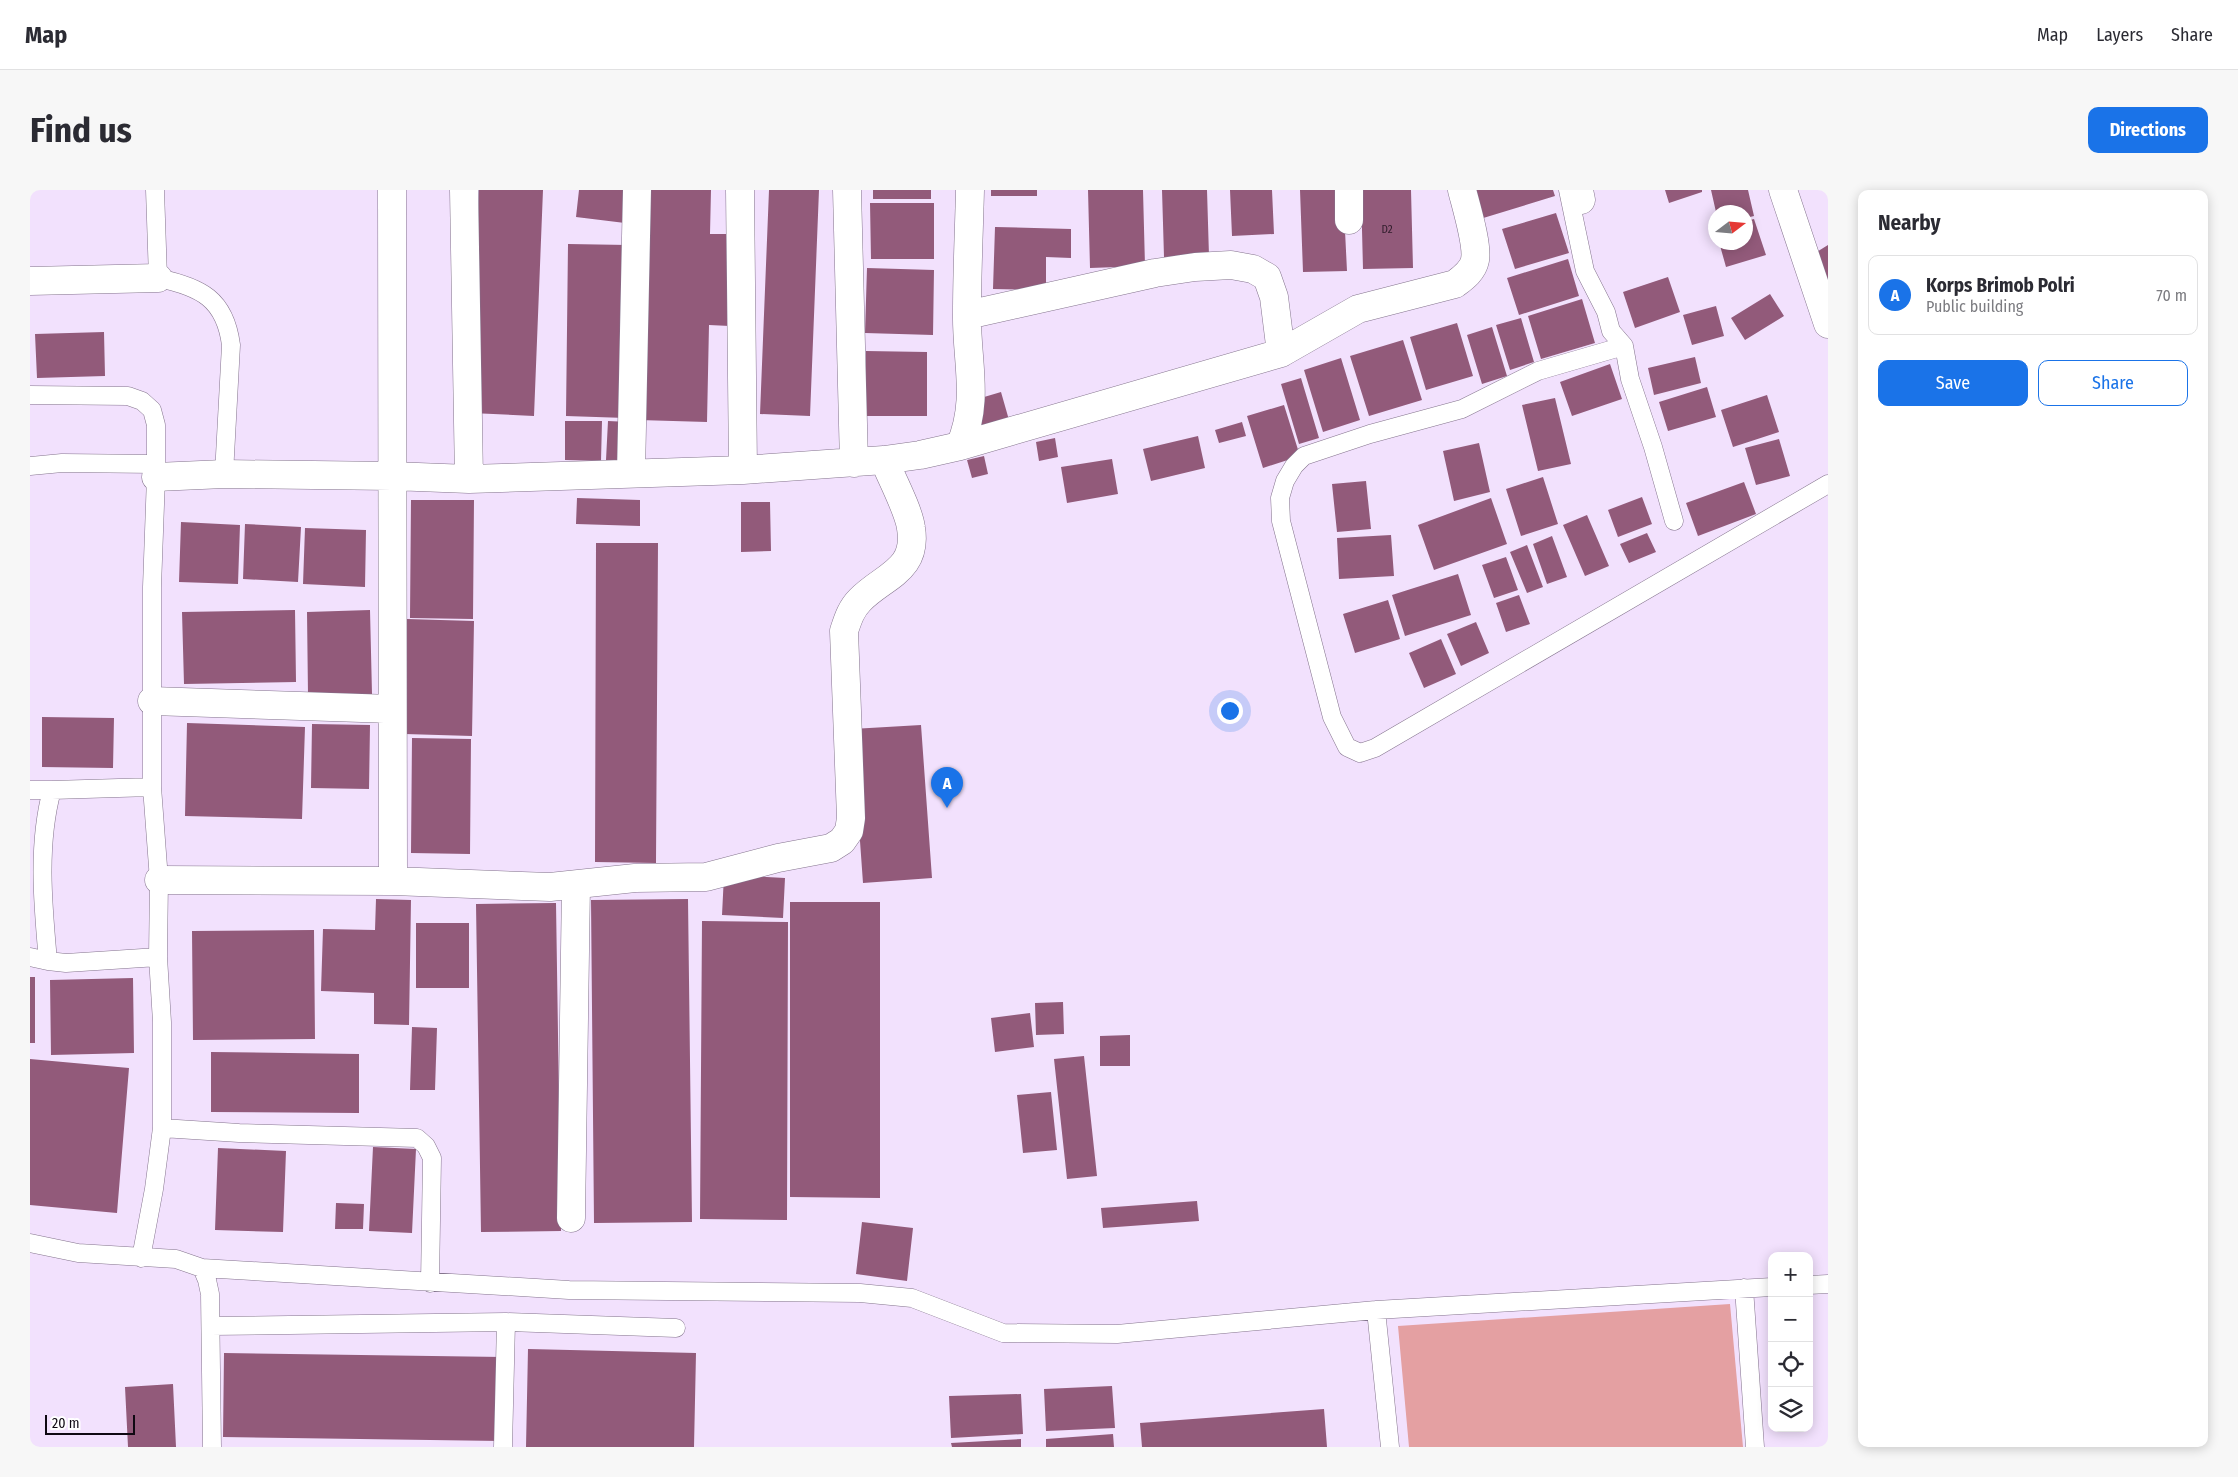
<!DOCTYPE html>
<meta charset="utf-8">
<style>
body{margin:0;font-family:"Fira Sans Condensed",sans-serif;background:#f7f7f7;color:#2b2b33}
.controls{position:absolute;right:15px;bottom:15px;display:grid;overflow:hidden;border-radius:10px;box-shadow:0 2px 12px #0003}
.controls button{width:45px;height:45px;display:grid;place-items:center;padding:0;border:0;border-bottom:1px solid #e1e1e2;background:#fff;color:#2b2b33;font:25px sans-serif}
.compass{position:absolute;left:1678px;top:15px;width:45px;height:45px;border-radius:50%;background:#fff;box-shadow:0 2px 12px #0003;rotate:74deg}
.scale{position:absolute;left:15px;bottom:12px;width:90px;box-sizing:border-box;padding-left:5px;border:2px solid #0f0912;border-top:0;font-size:14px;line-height:18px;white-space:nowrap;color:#0f0912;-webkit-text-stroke:4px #fff;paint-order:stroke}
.you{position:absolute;left:1199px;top:520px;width:18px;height:18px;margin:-12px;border:4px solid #fff;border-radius:50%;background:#1a73e8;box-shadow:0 0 0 8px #1a73e833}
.badge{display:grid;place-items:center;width:32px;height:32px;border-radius:50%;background:#1a73e8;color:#fff;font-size:16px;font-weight:700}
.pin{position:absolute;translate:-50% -41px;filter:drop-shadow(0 1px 2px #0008)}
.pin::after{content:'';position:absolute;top:26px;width:18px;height:15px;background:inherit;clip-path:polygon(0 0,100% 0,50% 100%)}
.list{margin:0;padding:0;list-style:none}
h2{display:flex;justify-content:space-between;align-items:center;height:65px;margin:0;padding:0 20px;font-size:21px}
h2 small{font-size:16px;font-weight:400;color:#7c7c81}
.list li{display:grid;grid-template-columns:32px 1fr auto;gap:15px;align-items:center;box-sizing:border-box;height:80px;margin:0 10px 10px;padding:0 10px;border:1px solid #e1e1e2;border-radius:10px}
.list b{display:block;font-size:19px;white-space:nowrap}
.list p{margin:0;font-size:16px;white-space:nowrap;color:#7c7c81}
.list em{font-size:16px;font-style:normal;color:#7c7c81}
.actions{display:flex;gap:10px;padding:15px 20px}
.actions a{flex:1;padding:11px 0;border:1px solid #1a73e8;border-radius:10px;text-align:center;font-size:18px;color:#1a73e8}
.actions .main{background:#1a73e8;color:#fff}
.icon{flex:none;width:28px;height:28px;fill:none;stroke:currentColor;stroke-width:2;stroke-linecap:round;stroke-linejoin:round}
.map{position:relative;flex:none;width:1798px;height:1257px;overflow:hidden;border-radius:10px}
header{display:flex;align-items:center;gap:30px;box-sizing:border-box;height:70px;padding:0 25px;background:#fff;border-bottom:1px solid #e1e1e2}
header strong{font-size:24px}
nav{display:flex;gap:28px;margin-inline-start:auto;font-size:18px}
.intro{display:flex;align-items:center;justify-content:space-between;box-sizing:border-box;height:120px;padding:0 30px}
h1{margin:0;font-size:35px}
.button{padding:12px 22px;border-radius:10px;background:#1a73e8;color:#fff;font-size:18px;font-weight:700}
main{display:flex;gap:30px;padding:0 30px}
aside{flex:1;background:#fff;border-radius:10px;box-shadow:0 2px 12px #0003}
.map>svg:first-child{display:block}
.green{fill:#e4a0a2}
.building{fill:#925a7a}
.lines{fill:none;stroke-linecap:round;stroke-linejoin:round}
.lane-casing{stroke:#84748d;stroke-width:19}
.street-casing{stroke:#84748d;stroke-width:29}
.lane{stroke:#fff;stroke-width:18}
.street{stroke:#fff;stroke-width:28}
.labels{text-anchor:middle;stroke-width:4;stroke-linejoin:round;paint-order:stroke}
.number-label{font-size:11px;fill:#301d2c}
</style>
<header>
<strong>Map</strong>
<nav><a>Map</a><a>Layers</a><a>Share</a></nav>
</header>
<div class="intro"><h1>Find us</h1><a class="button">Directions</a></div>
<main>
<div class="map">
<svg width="1798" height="1257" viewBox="0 0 1798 1257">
<rect width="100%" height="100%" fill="#f2e1fd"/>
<path class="green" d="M1700,1114l13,143h-334l-11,-121z"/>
<path class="building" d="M449,0h64l-9,226 -63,-3z
M549,0h50l-4,33 -49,-6z
M615,0h66l-1,44h23l-3,92 -21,-1 -2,97 -68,-2z
M739,0h50l-9,226 -50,-2z
M843,0h58v9h-58z
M961,0h46v6h-46z
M1058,0h55l2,76 -55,2z
M1132,0h45l2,66 -45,1z
M1200,0h42l2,44 -42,2z
M1270,0h43l4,81 -44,1z
M1331,0h50l2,78 -50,1z
M1441,0h82l2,6 -75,23z
M1635,0h37v2l-33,11z
M1681,0h37l6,26 -8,2v-6h-30z
M840,13h64v56h-63z
M1526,23l13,40 -54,16 -13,-40z
M1724,29l12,36 -40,12 -7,-25h27v-21z
M965,37l76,2v29l-25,-1v33l-53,-1z
M538,54l60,1 -2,173 -60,-2z
M1798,55v34l-6,3 -15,-24z
M1538,69l11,37 -60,19 -12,-37z
M837,78l67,2 -1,65 -68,-2z
M1638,87l12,35 -45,16 -12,-36z
M1740,104l14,22 -39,24 -14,-22z
M1552,109l13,44 -54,16 -13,-43z
M1686,116l8,30 -32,9 -9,-30z
M1491,128l13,44 -24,8 -14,-45z
M1427,133l16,53 -47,14 -16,-53z
M1462,137l15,49 -25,8 -15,-49z
M74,142l1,44 -68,2 -2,-44z
M1373,150l19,60 -53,16 -19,-60z
M836,161l61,1v64h-61z
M1665,167l6,26 -47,12 -6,-27z
M1311,168l19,62 -37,12 -19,-62z
M1580,174l12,35 -50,17 -12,-34z
M1271,188l18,60 -20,6 -18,-60z
M1677,197l9,30 -48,14 -9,-29z
M971,202l8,28 -28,7 -7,-27z
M1737,205l12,37 -46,15 -12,-37z
M1525,208l16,66 -33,7 -16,-66z
M1254,215l16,51 -37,12 -16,-52z
M535,231h37l-1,40 -36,-1z
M578,231l21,1 -1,38h-22z
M1212,232l4,14 -27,7 -4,-13z
M1168,246l7,32 -54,13 -8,-32z
M1025,248l3,19 -19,4 -3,-19z
M1749,249l11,37 -34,9 -11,-37z
M1449,253l11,49 -36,9 -11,-50z
M954,266l4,18 -16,4 -5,-18z
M1082,269l6,35 -51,9 -6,-36z
M1513,287l15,47 -37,12 -15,-47z
M1336,291l5,48 -34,3 -5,-48z
M1714,292l12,32 -58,22 -12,-33z
M1612,307l10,27 -34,13 -10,-27z
M547,308l63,2v26l-64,-2z
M1461,308l16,46 -73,26 -16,-45z
M381,310h63l-1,119 -63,-1z
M711,312h29l1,49 -30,1z
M1557,325l22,51 -24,10 -22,-51z
M151,332l59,3 -2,59 -59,-2z
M215,334l56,3 -3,55 -55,-3z
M275,338l61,2 -1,57 -62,-3z
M1617,343l9,19 -27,11 -9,-19z
M1361,345l3,41 -55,3 -2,-41z
M1522,346l15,41 -20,7 -14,-40z
M566,353h62l-2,320 -61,-1z
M1497,355l16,42 -16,6 -17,-41z
M1476,367l12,33 -24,8 -12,-33z
M1428,384l13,41 -66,21 -13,-41z
M1489,405l11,29 -24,8 -10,-29z
M1358,410l12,39 -45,14 -12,-39z
M265,420l1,72 -112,2 -2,-72z
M340,420l2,84 -64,1 -1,-83z
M377,429l67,2 -2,115 -67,-2z
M1446,432l13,31 -28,13 -14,-32z
M1411,449l15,35 -32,14 -15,-35z
M12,527l72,1 -1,50 -71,-1z
M157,533l118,4 -3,92 -117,-3z
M282,534l58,1 -1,64 -58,-1z
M891,535l11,153 -69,5 -11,-154z
M382,548l59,1 -1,115 -59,-1z
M694,685l61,3 -2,40 -61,-3z
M346,709l35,1 -2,125 -35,-1v-31l-53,-2 2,-62 52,1z
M658,709l4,323 -98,1 -3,-323z
M760,712h90v296l-90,-1z
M526,713l5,328 -80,1 -5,-328z
M672,731l86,1 -1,298 -87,-1z
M386,733h53v65h-53z
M284,740l1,109 -122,1 -1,-109z
M0,787h5v66h-5z
M103,788l1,75 -83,2 -1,-75z
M1033,812l1,32 -28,1 -1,-32z
M1000,823l4,34 -39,5 -4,-34z
M382,837l25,1 -2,62h-25z
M1100,845v31h-30v-30z
M181,862l148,2v59l-148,-1z
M1054,866l13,120 -30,3 -13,-120z
M0,869l99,9 -12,145 -87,-8z
M1021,902l6,58 -34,3 -6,-58z
M343,957l43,2 -4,84 -43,-2z
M188,958l68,3 -3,81 -68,-2z
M1167,1011l2,20 -96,7 -2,-20z
M306,1013l28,1 -1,25h-28z
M832,1032l51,6 -6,53 -51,-7z
M498,1159l168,4 -2,94h-168z
M194,1163l279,4 -2,84 -278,-4z
M143,1194l3,63h-48l-3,-60z
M1082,1196l3,42 -69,3 -2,-42z
M991,1204l2,40 -72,4 -2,-42z
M1294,1219l3,38h-185l-2,-24z
M1083,1244l1,13h-68v-8z
M991,1249v8h-69l-1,-4z"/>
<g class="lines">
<defs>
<path id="lane" d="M125,0l3,88c43,9 67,21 73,67l-7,129
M1538,0l17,81 21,41 5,19 13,15 -86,25 -76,38 -92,25 -66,22 -10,10 -9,15 -5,17 1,23 51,196 15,30 13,6 15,-5 453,-264
M1594,156l6,33 23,68 21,74
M0,205l98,1 14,5 10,9 4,15v52l-4,110v200l7,93 -1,77 4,65v106l-8,61 -13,69
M0,276l32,-3 94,1
M122,597l-100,3c-15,55 -9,116 -4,171l18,2 92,-6
M0,600h22
M0,767l18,4
M132,938l77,5 178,5 9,8 6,12 -2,125
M0,1053l48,10 98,6 26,9 5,12 3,14 2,153
M172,1078l367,22 291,3 52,5 91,35 114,1 259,-24 396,-23
M1779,1095l19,-1
M1714,1098l11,159
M1346,1120l14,137
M181,1136l295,-4 170,6
M473,1257l3,-125"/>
<path id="street" d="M362,0l1,691
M434,0l5,289
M710,0l3,280
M817,0l7,273
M1319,0v30
M1549,0l2,10
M1753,0l45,134
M0,91l128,-3
M937,125l188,-42 40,-6 36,-2 22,4 14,8 7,20 7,56
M930,256l321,-93 77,-44 97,-25c8,-6 18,-13 20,-24 3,-15 -9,-54 -13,-70
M601,283l6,-283
M126,287l68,-3 168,2 77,3 274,-9 141,-10 36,-5 40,-9c20,-46 6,-86 7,-133 0,-41 2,-82 3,-123
M122,511l240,8
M129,690l234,1 157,6 85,-9 71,-1 72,-19 53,-10 11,-7 7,-10 2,-13 -7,-187c4,-12 7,-22 16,-31 23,-24 58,-29 51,-72 -2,-17 -20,-51 -27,-68
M541,1028l5,-333"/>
</defs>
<use href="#lane" class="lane-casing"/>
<use href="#street" class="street-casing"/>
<use href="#lane" class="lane"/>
<use href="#street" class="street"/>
</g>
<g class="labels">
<g class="number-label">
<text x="1357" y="43">D2</text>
</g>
</g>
</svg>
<div class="controls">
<button>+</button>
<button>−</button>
<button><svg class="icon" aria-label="locate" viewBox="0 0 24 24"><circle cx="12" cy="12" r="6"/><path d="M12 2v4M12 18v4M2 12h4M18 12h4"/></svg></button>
<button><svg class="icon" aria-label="layers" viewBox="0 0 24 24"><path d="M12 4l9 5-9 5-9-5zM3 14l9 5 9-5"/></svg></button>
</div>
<svg class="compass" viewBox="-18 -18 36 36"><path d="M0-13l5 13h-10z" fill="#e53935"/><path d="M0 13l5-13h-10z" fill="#7c7c81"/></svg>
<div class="scale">20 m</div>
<div class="you"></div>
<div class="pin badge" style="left:917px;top:618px">A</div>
</div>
<aside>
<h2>Nearby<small></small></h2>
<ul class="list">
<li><span class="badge">A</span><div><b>Korps Brimob Polri</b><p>Public building</p></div><em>70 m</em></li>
</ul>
<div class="actions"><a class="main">Save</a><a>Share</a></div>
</aside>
</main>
